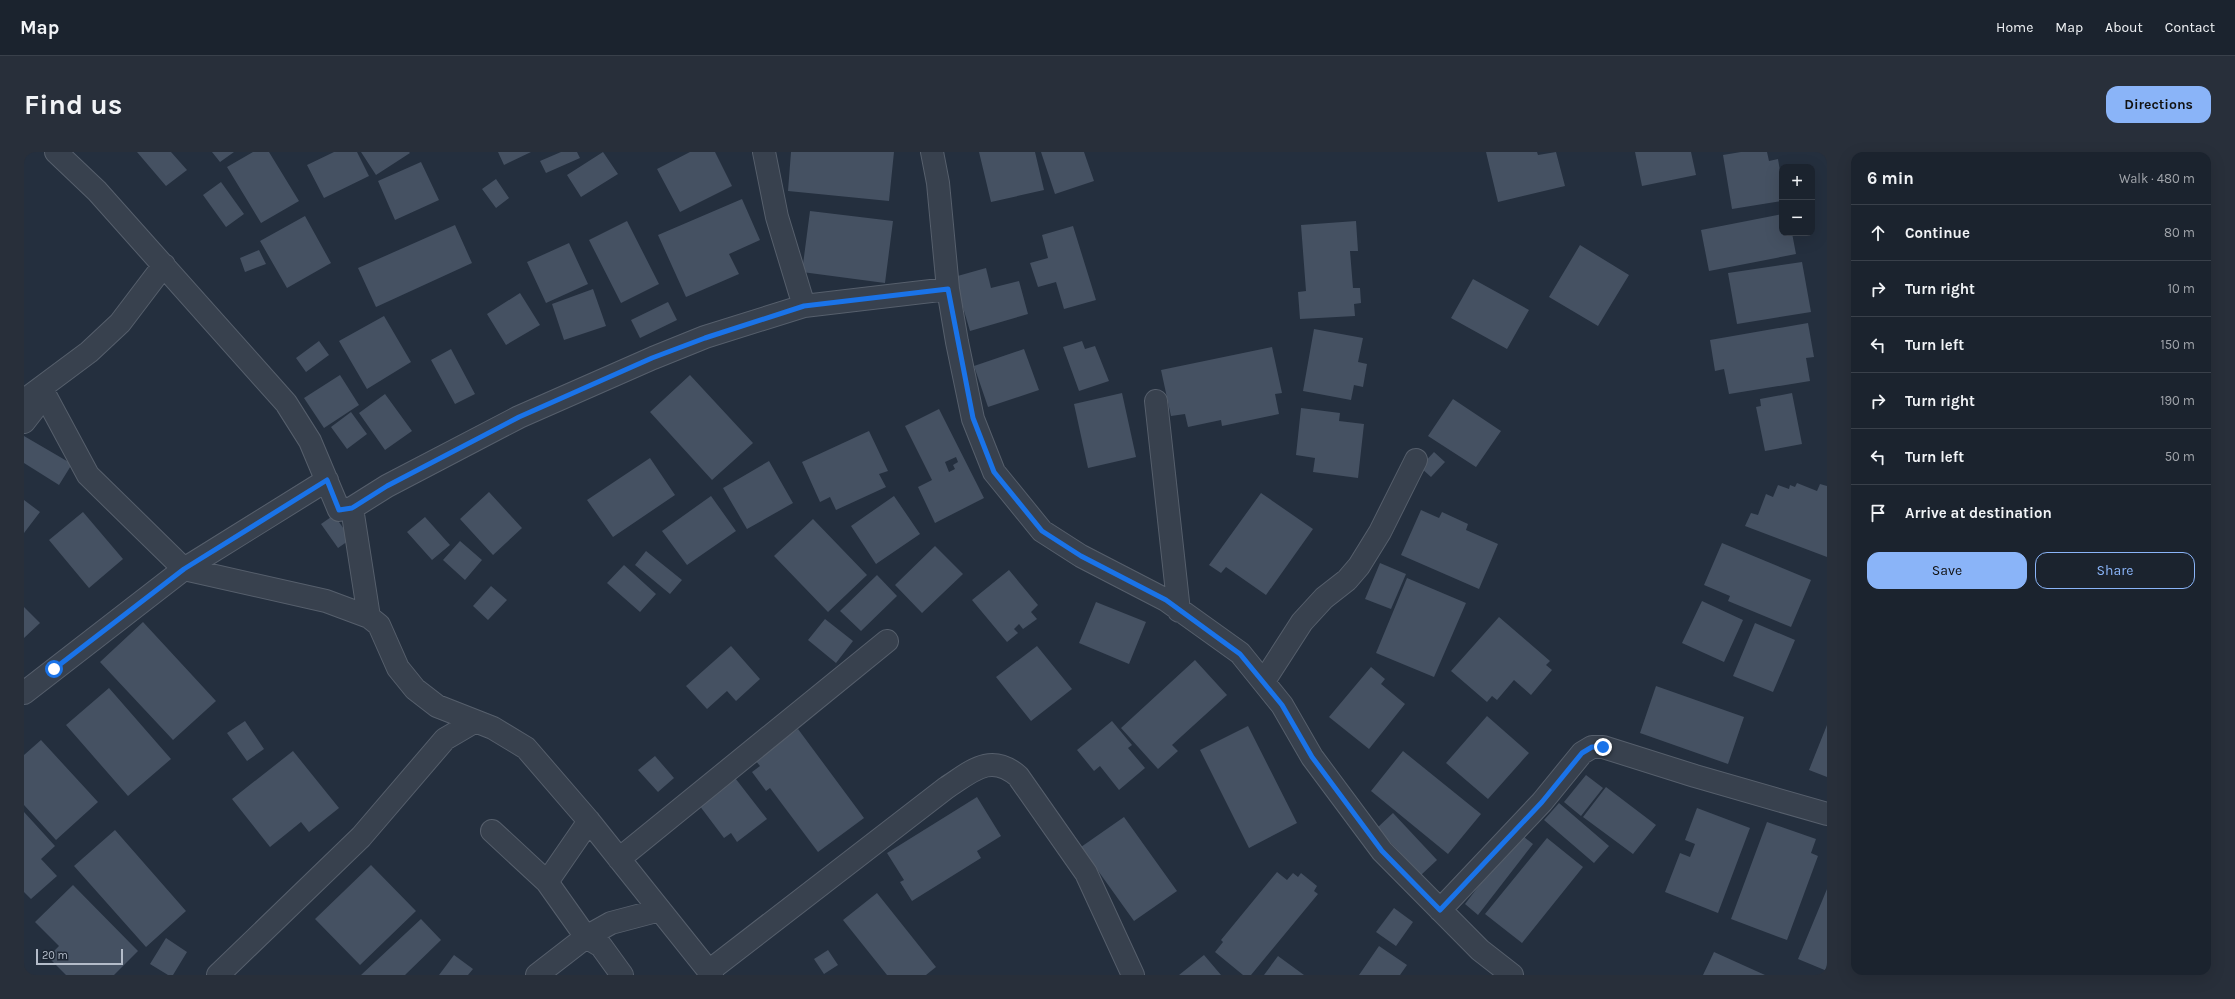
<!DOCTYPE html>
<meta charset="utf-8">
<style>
body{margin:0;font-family:Karla,sans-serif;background:#282f3a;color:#f1f3f6}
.controls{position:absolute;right:12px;top:12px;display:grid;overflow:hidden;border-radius:8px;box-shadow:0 4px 16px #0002}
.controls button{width:36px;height:36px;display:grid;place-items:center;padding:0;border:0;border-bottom:1px solid #39404a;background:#1b232e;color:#f1f3f6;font:20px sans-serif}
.scale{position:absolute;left:12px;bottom:10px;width:87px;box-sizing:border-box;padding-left:4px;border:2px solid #b4bcc9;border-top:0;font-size:11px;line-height:14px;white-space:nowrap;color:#b4bcc9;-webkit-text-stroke:3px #1d2633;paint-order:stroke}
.stop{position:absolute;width:12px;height:12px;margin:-9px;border:3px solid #1a73e8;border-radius:50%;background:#fff}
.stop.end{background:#1a73e8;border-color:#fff;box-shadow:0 1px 4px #0008}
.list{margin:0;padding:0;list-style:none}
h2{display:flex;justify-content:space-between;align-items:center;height:52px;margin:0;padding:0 16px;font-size:17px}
h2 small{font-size:13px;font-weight:400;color:#a0a4aa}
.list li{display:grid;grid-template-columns:26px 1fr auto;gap:12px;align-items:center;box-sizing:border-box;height:56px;padding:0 16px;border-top:1px solid #39404a}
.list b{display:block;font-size:15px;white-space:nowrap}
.list em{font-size:13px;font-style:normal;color:#a0a4aa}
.actions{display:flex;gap:8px;padding:12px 16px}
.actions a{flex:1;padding:9px 0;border:1px solid #8ab4f8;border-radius:12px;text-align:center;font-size:14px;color:#8ab4f8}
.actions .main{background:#8ab4f8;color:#111}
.icon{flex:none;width:22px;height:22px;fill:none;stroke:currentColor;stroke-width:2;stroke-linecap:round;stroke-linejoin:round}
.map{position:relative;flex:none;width:1803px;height:823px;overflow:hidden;border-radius:12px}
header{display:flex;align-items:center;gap:24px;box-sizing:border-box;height:56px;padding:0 20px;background:#1b232e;border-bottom:1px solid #39404a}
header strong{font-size:19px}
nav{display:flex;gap:22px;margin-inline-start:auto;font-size:14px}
.intro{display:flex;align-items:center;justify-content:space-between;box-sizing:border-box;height:96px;padding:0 24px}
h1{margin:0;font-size:28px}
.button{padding:10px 18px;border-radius:12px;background:#8ab4f8;color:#111;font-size:14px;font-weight:700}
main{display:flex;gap:24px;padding:0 24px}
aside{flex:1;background:#1b232e;border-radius:12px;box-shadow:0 4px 16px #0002}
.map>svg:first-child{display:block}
.building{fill:#455162;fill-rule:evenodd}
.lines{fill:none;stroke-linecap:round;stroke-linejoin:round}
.minor-casing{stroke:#565f6c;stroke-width:24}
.minor{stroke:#38414e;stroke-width:22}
.route{stroke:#1a73e8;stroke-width:5}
</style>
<header>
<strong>Map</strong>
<nav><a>Home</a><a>Map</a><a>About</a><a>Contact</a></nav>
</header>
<div class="intro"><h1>Find us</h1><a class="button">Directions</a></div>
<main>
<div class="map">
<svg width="1803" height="823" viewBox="0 0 1803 823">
<rect width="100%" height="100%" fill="#242f3e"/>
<path class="building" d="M113,0h34l16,18 -21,16z
M188,0h22l-14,10z
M229,0h16l30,49 -38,22 -34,-56z
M310,0h23l12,24 -45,22 -17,-33z
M337,0h48l1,1 -34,22z
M474,0h33l-27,13z
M537,0h16l3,6 -34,15 -6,-12z
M579,0l15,22 -37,23 -14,-22z
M666,0h25l17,34 -52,26 -23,-43z
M767,0h103l-5,49 -101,-10z
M955,0h56l9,38 -53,12z
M1017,0h43l10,29 -39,13z
M1462,0h51l1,3 18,-3 9,34 -67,16z
M1611,0h56l5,23 -54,11z
M1717,0h26l2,9 9,-2 4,24v18l-50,8 -9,-54z
M397,10l18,38 -44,20 -17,-39z
M472,27l13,19 -13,10 -14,-19z
M197,30l23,32 -18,13 -23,-32z
M718,47l18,41 -31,14 10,20 -53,23 -28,-62z
M786,59l83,10 -8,62 -83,-11z
M1758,62v19h10l4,21 -87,17 -8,-41z
M281,64l26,47 -44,25 -27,-47z
M603,69l32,63 -38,19 -32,-63z
M1332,69l2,30h-8l3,37h7l1,15 -7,1 1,12 -55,3 -2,-27 8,-1 -5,-66z
M431,73l17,38 -96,44 -18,-39z
M1049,74l23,74 -32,9 -8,-27 -18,5 -8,-24 18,-5 -6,-23z
M545,91l19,41 -42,19 -19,-41z
M1556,93l49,30 -31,51 -49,-29z
M235,98l7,14 -21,8 -5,-14z
M1778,110l9,50 -74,12 -9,-51z
M962,116l5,20 28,-7 9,33 -58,17 -16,-54z
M1449,127l56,31 -22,39 -56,-31z
M569,137l13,37 -42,14 -12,-36z
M496,141l20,32 -34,20 -19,-31z
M644,150l9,18 -37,18 -9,-18z
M360,164l27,46 -44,27 -28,-48z
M1784,171l6,34 -8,1 4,23 -81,13 -5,-25 -9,2 -5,-31z
M1290,177l49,9 -5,24 9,2 -4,23 -9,-2 -3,15 -48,-9z
M295,189l10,14 -23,17 -10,-14z
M1058,189l3,8 10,-3 14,35 -30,10 -16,-44z
M1248,195l10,46 -7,1 4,20 -57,12 -1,-6 -33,7 -3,-13 -14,2 -10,-46z
M427,197l24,45 -20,10 -24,-44z
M1000,197l15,41 -51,17 -14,-41z
M316,223l19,30 -35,23 -20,-30z
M666,223l63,68 -41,37 -62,-68z
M1098,241l14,64 -48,11 -14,-64z
M1768,241l10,51 -37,7 -9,-44 5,-1 -1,-7z
M361,242l27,37 -27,19 -26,-37z
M1429,247l48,32 -25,36 -48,-31z
M1277,256l39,5 -1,8 25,3 -6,54 -45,-6 2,-14 -19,-3z
M915,257l45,89 -49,25 -17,-36 14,-7 -27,-54zM932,305l2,5 -5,3 2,4 -6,3 -4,-10z
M327,260l16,22 -20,15 -16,-22z
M845,279l19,40 -9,3 7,13 -50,23 -6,-13 -10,5 -18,-40z
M0,284l48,28 -13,21 -35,-22z
M1410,300l11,10 -14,15 -11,-10z
M626,306l25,37 -62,42 -26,-37z
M745,309l24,42 -46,26 -24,-41z
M1773,331l20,8 3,-7 7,2v71l-82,-31 6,-13 7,2 8,-21 7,3 5,-12 11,4 1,-4 5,2z
M465,340l33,36 -29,27 -33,-36z
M1237,341l52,36 -47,66 -40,-28 -5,6 -12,-8z
M687,344l25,35 -49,34 -25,-34z
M870,344l26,38 -44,30 -25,-38z
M0,348l16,12 -16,21z
M1397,358l18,8 3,-6 26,12 -2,6 32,14 -19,45 -78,-34z
M59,360l40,47 -34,29 -40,-48z
M310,363l17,24 -13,9 -17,-24z
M401,365l25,28 -18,15 -25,-28z
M789,367l54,56 -39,37 -54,-56z
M436,389l22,19 -17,20 -22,-20z
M1698,391l89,37 -20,47 -63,-26 2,-5 -26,-11z
M911,394l28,28 -41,39 -27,-28z
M622,399l36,29 -12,14 -35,-29z
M1356,411l26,11 -15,35 -26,-10z
M600,413l32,29 -16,18 -33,-29z
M985,418l29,35 -7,7 6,7 -14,10 -4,-5 -5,5 4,4 -11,9 -35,-42z
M853,423l20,21 -36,35 -21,-20z
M1383,426l59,25 -32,74 -58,-24z
M467,434l16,14 -19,20 -15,-14z
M1678,449l41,19 -19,42 -42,-19z
M1072,450l50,20 -17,42 -50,-21z
M0,455l16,16 -16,15z
M1475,465l51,44 -4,4 6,5 -21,25 -17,-15 -17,20 -5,-4 -5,6 -36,-31z
M801,467l28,22 -17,22 -28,-23z
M119,470l73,79 -43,39 -73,-78z
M1731,471l40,17 -22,52 -40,-16z
M707,494l29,33 -24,22 -9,-10 -20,18 -21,-23z
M1013,494l35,43 -41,32 -35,-44z
M1171,508l32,35 -55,50 6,6 -20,18 -37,-41z
M1347,515l14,12 -4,5 24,20 -36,45 -40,-32z
M1632,534l88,31 -16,47 -88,-31z
M85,536l62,71 -43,37 -62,-71z
M1463,564l42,37 -41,46 -42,-36z
M221,569l19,28 -17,12 -20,-28z
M1088,569l20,24 -4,3 17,20 -26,22 -19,-24 -6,5 -17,-21z
M1803,573v52l-18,-7z
M1224,574l49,97 -48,25 -49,-98z
M774,577l66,89 -46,34 -48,-64 -4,3 -14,-19 8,-6 -5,-6z
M17,588l57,62 -42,38 -32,-35v-50z
M269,599l46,57 -30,24 -8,-10 -31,25 -38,-48z
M1379,599l78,63 -33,40 -77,-63z
M631,604l19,22 -16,14 -20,-22z
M708,622l35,45 -30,23 -6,-9 -7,5 -28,-37z
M1562,623l17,13 -22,28 -17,-14z
M1582,635l50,38 -23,29 -50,-37z
M953,645l24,39 -24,15 4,7 -69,43 -12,-19 4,-2 -17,-27z
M1535,651l50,43 -15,17 -50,-43z
M1673,656l53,20 -32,85 -53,-21 15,-39 10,4 5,-13 -10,-4z
M0,660l31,34 -14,13 16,17 -26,23 -7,-7z
M1369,661l44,47 -16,15 -44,-47z
M1100,665l53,74 -43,30 -53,-74z
M1743,670l49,17 -5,14 7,3 -31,84 -56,-21z
M91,678l71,81 -40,36 -72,-81z
M1495,681l14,11 -55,71 -13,-11z
M1523,686l36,29 -61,76 -37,-29z
M347,713l45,46 -56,54 -45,-46z
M1253,720l10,8 6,-7 5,4 3,-4 16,13 -3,5 4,3 -67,81h-8l-28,-23 8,-10 -2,-2z
M49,733l65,66 -24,24h-48l-18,-18 11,-11 -24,-24z
M1803,737v82l-29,-12z
M853,741l59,74 -10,8h-39l-44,-55z
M1370,756l19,14 -17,24 -20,-14z
M397,767l20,21 -36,35h-44z
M142,786l21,14 -14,23h-5l-18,-11z
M1355,794l28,19 -7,10h-41z
M804,798l10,15 -14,9 -10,-15z
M1690,800l51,23h-62z
M430,803l19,14 -5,6h-29z
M1180,803l17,20h-42z
M1254,804l26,19h-40z"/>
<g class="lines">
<defs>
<path id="minor" d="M32,0l41,39 189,212 24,38 29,69 13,-2 17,109
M740,0l13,65 27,89
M908,0l6,31 10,106 9,53 16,77 21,53 48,59 39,25 85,44 74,53 42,52 30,52 70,94 98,99 32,25
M0,246l21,-3 43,80 96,94 142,32 43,16 10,8 19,43 17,21 22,17 56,22 33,20 63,73 123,154
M2,247l63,-47 31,-29 44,-58
M1132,249l23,210
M0,270l21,-27
M328,356l35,-22 132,-69 134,-59 52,-21 99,-31 144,-17
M1240,529l38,-59 22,-24 23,-18 12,-14 21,-34 36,-72
M0,541l160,-124 143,-89
M468,679l55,51 39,55 -49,38
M595,707l268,-218
M523,730l42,-61
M1416,758l102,-108 40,-49 10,-6h11l92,29 132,38
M194,823l143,-138 84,-98 29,-17
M598,823l-21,-29 -15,-9 25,-14 49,-13
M685,823v-4l237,-183c25,-16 44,-36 72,-12l68,97 47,102"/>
</defs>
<use href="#minor" class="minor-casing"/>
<use href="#minor" class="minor"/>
</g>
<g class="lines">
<path class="route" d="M30,517l130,-100 143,-89 12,30 13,-2 35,-22 132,-69 133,-59 53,-20 99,-32 144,-17 25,129 21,54 48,59 39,25 85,44 74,54 42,51 30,52 70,94 58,59 102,-108 40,-49 10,-6h11"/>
</g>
</svg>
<div class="controls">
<button>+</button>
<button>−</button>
</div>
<div class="scale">20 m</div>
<div class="stop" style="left:30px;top:517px"></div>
<div class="stop end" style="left:1579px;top:595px"></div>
</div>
<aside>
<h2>6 min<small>Walk · 480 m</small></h2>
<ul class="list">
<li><svg class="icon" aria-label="ahead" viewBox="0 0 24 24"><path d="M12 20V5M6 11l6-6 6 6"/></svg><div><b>Continue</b></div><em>80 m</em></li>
<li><svg class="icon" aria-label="right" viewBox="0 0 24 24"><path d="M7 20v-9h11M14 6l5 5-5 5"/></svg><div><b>Turn right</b></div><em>10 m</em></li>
<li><svg class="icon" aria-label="left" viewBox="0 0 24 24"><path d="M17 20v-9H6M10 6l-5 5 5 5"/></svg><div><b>Turn left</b></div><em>150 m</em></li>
<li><svg class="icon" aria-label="right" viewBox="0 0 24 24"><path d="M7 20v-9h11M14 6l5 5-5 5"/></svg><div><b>Turn right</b></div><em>190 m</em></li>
<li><svg class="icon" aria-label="left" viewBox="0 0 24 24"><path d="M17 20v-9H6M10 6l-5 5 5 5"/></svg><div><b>Turn left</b></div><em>50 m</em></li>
<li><svg class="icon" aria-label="arrive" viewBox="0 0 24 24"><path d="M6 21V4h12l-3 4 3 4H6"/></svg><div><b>Arrive at destination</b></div></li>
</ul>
<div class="actions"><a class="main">Save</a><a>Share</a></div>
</aside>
</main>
